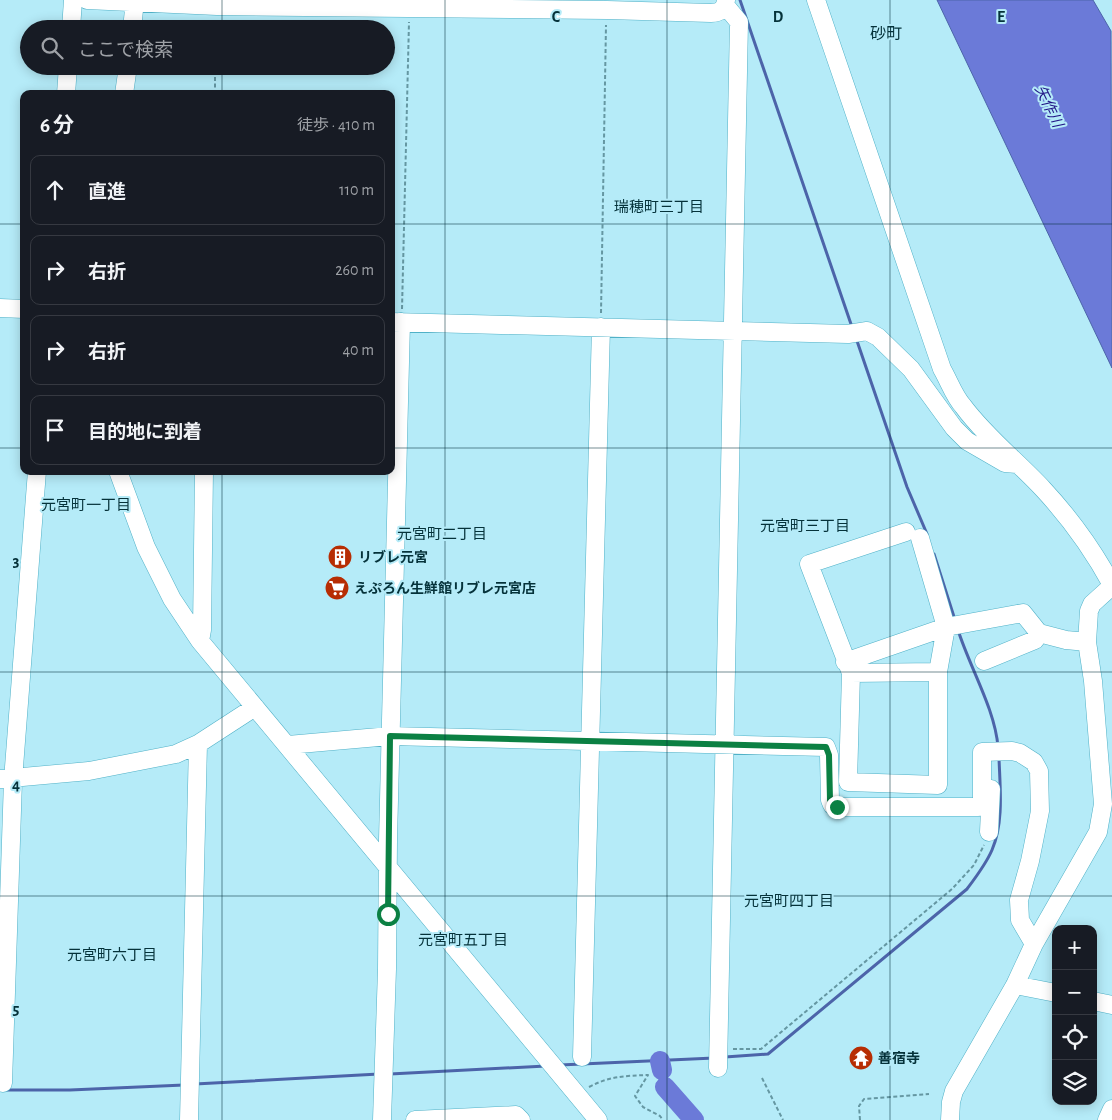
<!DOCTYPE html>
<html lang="ja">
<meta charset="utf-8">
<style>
body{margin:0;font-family:"Alegreya Sans","Noto Sans JP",sans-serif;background:#20242c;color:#f1f3f6}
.controls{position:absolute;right:15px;bottom:15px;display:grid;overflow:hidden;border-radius:10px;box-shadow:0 2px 12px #0003}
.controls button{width:45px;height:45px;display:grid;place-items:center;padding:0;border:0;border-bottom:1px solid #363941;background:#171b24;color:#f1f3f6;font:25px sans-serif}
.stop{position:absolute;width:15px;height:15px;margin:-11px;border:4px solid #0b8043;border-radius:50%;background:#fff}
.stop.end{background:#0b8043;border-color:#fff;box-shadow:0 1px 5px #0008}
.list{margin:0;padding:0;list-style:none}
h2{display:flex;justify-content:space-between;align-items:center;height:65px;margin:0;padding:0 20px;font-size:21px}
h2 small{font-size:16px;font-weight:400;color:#9ea1a6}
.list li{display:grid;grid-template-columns:32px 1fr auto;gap:15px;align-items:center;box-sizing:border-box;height:70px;margin:0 10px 10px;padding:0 10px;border:1px solid #363941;border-radius:10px}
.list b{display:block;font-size:19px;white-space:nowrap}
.list em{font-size:16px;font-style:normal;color:#9ea1a6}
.icon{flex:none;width:28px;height:28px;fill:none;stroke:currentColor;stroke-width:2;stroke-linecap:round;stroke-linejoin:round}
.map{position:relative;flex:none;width:1112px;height:1120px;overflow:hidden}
.search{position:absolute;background:#171b24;box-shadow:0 2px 12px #0003;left:20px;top:20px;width:375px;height:55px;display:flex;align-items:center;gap:12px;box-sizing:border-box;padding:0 18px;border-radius:28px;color:#9ea1a6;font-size:19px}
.panel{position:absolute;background:#171b24;box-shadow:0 2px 12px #0003;left:20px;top:90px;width:375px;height:385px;border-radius:10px}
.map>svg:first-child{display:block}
.water{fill:#6b7ad8;stroke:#4c64a9}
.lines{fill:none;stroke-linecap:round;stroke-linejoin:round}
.stream{stroke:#4c64a9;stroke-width:3}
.river{stroke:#6b7ad8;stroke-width:20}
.minor-casing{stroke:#50b1c7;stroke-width:19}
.path{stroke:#6597a2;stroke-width:2;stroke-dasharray:4 2.5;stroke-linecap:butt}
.minor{stroke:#fff;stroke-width:18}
.route{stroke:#0b8043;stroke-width:6}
.grid{fill:none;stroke:#05323a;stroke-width:1;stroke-opacity:0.55}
.labels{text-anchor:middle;stroke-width:4;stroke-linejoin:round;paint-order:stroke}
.poi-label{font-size:14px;font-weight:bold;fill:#05323a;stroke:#b5ebf8;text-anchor:start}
.water-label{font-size:15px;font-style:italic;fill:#201485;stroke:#b5ebf8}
.neighbourhood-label{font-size:15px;fill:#05323a;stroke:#b5ebf8}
.quarter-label{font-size:16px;fill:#05323a;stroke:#b5ebf8}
.grid-label{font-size:16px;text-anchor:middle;font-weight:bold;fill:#05323a;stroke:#b5ebf8;stroke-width:4;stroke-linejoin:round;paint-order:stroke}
</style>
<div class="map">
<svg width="1112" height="1120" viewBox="0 0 1112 1120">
<rect width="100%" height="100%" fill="#b5ebf8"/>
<path class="water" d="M937,0h156l18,31 1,337z"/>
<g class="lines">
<path class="stream" d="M740,0l112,327
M856,338l51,149 20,47
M934,554l21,66
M958,630c12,38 37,79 40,117
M725,1057l43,-3 199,-165c9,-12 19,-25 25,-39 12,-28 8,-62 7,-92
M560,1065l154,-7
M390,1074l156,-8
M195,1084l184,-10
M3,1090h67l114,-5"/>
<path class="river" d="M660,1061l2,9
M665,1087l29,33"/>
<defs>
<path id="minor" d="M87,0l130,6 390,4 104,3c9,0 14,-4 15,-13
M816,0l126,369c7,12 12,27 21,37 23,31 54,55 80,83 27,29 50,61 69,96
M71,29l2,-29
M132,29l3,-29
M66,94l2,-28
M124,94l4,-28
M0,308l24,1
M391,322l457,12 19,-3 11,6 33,32 43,59 13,13 38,22 12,1
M118,471l28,76 26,52 28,42 398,479
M920,538l26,89 77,-14 16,20 27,7 21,2
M200,641l2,-11 2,-159
M984,661l51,-21 4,-7
M845,662l101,-35 -8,45
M851,673l87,-1v113l-90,-3 3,-109 -42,-109 97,-32
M288,745l102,-9 436,11 3,8 1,45 2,5 5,2h141l3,-2 1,-4v-49l30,-1 8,2 14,9 5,9 1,40 -10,50 -11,39 1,20 14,24
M0,779l89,-8 87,-17 22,-10 57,-37
M989,832l2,-43
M1015,985l41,8
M1093,1001l19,4
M582,1057l19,-730
M718,1068l21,-1046 -14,-17
M3,1083l10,-303 24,-309
M189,1120l9,-376
M382,1120l5,-151 1,-129 13,-518
M415,1120l101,-5 5,5
M950,1120l1,-18 3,-11 61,-106 19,-41 64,-112 5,-28 -10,-123 -6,-39 2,-31 3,-7 20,-18
M1107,1120l5,-11"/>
</defs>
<use href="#minor" class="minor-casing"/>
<path class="path" d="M216,29l1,-8
M215,94v-28
M402,309l7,-287
M601,313l5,-288
M733,1049h28l191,-160 22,-24 10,-20
M762,1078l21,42
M589,1087c21,-11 35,-11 59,-12l-13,21 8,11 17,9 3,4
M860,1120l-1,-14 5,-7 65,-5"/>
<use href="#minor" class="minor"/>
</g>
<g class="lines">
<path class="route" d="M388,914l2,-178 436,11 3,8 1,45 2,5 5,2"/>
</g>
<path class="grid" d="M222,0v29M445,0v1120M667,0v1120M890,0v1120M222,66v28M0,224h24M391,224h721M0,448h24M391,448h721M222,471v649M0,672h1112M0,896h1112"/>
<defs>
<symbol id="building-disc" viewBox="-11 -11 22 22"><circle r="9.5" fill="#b72d03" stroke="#b5ebf8"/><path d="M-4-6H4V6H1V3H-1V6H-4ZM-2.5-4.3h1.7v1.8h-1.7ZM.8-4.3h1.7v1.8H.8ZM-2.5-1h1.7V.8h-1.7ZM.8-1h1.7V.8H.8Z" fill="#fff"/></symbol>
<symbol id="supermarket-disc" viewBox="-11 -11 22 22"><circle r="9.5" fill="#b72d03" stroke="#b5ebf8"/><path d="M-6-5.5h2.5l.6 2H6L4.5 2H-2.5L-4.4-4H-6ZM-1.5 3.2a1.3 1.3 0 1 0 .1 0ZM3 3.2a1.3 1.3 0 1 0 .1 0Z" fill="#fff"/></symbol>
<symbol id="temple-disc" viewBox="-11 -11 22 22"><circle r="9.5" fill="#b72d03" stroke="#b5ebf8"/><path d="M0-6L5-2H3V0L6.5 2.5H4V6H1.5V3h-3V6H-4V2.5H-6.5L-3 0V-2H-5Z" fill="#fff"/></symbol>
</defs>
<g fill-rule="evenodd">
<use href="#building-disc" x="326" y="543" width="28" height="28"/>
<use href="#supermarket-disc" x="323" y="574" width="28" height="28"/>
<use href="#temple-disc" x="847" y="1044" width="28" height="28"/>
</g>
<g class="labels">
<g class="poi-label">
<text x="358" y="562">リブレ元宮</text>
<text x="354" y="593">えぷろん生鮮館リブレ元宮店</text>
<text x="878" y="1063">善宿寺</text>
</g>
<g class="water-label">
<text transform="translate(1049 106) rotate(64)" y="5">矢作川</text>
</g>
<g class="neighbourhood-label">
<text x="659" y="212">瑞穂町三丁目</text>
<text x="86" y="510">元宮町一丁目</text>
<text x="805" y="531">元宮町三丁目</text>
<text x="442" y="539">元宮町二丁目</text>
<text x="789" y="906">元宮町四丁目</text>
<text x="463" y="945">元宮町五丁目</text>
<text x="112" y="960">元宮町六丁目</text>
</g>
<g class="quarter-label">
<text x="886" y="39">砂町</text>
</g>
</g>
<g class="grid-label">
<text x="556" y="22">C</text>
<text x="778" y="22">D</text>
<text x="1001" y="22">E</text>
<text x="16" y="566">3</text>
<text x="16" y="790">4</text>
<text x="16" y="1014">5</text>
</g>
</svg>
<div class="controls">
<button>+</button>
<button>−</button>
<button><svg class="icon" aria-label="locate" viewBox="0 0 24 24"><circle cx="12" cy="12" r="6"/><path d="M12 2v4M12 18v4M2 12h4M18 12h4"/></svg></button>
<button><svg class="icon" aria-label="layers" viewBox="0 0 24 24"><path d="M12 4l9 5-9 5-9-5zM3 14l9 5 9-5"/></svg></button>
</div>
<div class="stop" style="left:388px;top:914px"></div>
<div class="stop end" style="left:837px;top:807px"></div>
<div class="search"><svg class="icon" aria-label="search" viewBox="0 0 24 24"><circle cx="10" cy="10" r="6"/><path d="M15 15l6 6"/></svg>ここで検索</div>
<section class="panel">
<h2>6 分<small>徒歩 · 410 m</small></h2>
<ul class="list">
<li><svg class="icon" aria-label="ahead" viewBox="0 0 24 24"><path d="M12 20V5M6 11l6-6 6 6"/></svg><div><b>直進</b></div><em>110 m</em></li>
<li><svg class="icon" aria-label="right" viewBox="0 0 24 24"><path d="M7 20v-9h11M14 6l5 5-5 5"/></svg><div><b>右折</b></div><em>260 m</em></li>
<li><svg class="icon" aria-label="right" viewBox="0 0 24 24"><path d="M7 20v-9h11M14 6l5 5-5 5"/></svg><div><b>右折</b></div><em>40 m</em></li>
<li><svg class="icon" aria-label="arrive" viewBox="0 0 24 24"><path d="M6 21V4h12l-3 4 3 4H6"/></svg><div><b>目的地に到着</b></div></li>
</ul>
</section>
</div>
